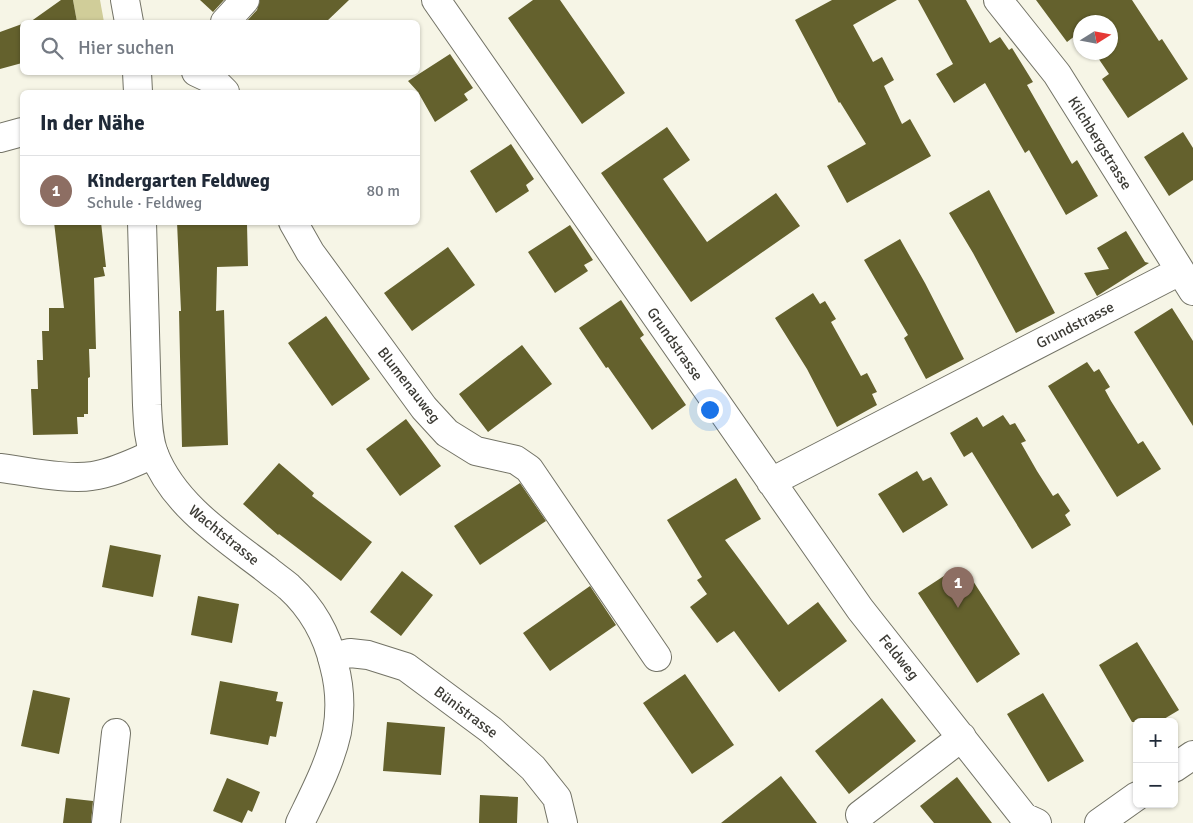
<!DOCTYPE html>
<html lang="de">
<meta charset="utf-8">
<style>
body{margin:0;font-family:Signika,sans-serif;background:#f2f2f3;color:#1f2937}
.controls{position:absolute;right:15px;bottom:15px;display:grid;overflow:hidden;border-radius:8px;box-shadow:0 1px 4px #0004}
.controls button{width:45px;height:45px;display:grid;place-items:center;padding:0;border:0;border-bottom:1px solid #e0e1e3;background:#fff;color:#1f2937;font:25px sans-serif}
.compass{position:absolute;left:1073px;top:15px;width:45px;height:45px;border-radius:50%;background:#fff;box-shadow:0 1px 4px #0004;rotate:79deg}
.you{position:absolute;left:709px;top:409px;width:18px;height:18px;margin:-12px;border:4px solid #fff;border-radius:50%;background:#1a73e8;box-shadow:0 0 0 8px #1a73e833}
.badge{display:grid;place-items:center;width:32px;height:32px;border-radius:50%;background:#2563eb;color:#fff;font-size:16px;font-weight:700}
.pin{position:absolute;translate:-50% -41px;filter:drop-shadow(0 1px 2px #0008)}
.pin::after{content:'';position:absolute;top:26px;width:18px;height:15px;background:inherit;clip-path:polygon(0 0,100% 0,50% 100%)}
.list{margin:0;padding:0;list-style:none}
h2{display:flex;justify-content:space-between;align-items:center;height:65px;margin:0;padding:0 20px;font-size:21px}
h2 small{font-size:16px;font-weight:400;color:#747a83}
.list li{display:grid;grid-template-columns:32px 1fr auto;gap:15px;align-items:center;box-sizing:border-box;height:70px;padding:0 20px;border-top:1px solid #e0e1e3}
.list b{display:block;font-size:19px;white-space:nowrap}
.list p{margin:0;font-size:16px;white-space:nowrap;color:#747a83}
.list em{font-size:16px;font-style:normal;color:#747a83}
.icon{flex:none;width:28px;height:28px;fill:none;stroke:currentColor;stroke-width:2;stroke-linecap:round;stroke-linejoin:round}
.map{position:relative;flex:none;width:1193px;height:823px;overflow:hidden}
.search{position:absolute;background:#fff;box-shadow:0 1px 4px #0004;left:20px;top:20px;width:400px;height:55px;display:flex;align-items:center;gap:12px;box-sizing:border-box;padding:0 18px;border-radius:8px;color:#747a83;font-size:19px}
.panel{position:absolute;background:#fff;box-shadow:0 1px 4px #0004;left:20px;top:90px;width:400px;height:135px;border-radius:8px}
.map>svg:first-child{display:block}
.green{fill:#d0cd99}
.building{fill:#64612d}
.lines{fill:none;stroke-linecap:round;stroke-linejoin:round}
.minor-casing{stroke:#737366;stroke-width:30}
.major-casing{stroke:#737366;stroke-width:30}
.minor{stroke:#fff;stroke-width:28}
.major{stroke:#fff;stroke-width:28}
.labels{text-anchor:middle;stroke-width:5;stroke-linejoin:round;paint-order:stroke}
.street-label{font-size:15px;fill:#3c3b35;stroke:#fff}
</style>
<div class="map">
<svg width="1193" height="823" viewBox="0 0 1193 823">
<rect width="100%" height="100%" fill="#f6f5e6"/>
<path class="green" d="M73,0h27l4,22h-27z"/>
<path class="building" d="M61,0h12l4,22h-47z
M200,0h24l-11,12z
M260,0h89l-23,22h-80l11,-12z
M533,0h27l65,93 -43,31 -74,-106z
M832,0h65l-44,25 20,37 9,-5 12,23 -10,6 18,38 8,-5 21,37 -84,47 -20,-37 39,-22 -26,-42 -1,1 -44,-83z
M918,0h48l24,43 10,-6 9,13 3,-2 21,34 -6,3 45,79 5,-4 21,36 -32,19 -37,-65 -4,3 -40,-70 -31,20 -18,-29 17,-10z
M1036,0h96l27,41 3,-2 26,40 -60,39 -26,-39 7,-5 -15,-22h16v-30h-30v10l-13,10z
M22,24v39l-22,6v-37z
M450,54l23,34 -9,6 4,6 -33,22 -17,-30 -10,-11z
M667,127l23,33 -27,19 44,63 69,-49 24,33 -109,76 -90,-129z
M1183,132l10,16v32l-24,16 -25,-39z
M511,144l23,35 -8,6 3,6 -33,22 -26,-42z
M989,190l66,123 -39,20 -43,-80 -24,-40z
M54,222h47l5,45h-3l2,9 -11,2 2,71h-7l1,28 -2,1v36h-4v3h-7l1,17 -45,1 -2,-46h7l-1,-29h6l-1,-29h7v-23h15z
M177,222h38v3l32,-1 1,42 -31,1 -1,44 8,-1 4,135 -46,2 -3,-136h2z
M570,225l23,35 -9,5 4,6 -33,22 -27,-41z
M1126,231l19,31 4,1 -52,33 -13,-23 25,-4 -12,-21z
M900,239l25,44 39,76 -38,20 -22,-41 4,-3 -44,-75z
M448,247l27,38 -63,46 -28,-38z
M813,293l7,11 5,-3 11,18 -5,3 30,54 6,-3 10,19 -5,2 5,11 -40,22 -30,-58 -32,-51z
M621,300l23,35 -4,3 46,67 -34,25 -44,-63 -2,1 -27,-40z
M1172,308l21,33v85l-59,-94z
M326,316l44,63 -38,27 -44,-63z
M522,345l30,39 -64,48 -29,-38z
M1087,362l7,10 5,-3 11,18 -5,3 6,11 27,43 5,-3 18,28 -44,28 -69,-111z
M1003,415l7,10 5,-2 11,18 -5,2 16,28 16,25 5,-3 12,18 -5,4 6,10 -39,24 -60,-97 -8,5 -14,-24 27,-16 6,10z
M406,419l35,47 -41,30 -34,-47z
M279,463l35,30 -2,3 60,46 -31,39 -62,-47 -1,1 -35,-31z
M917,471l6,10 8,-4 17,28 -45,28 -25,-39z
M736,478l25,41 -36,21 63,85 30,-23 29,39 -68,51 -45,-61 -17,12 -27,-36 17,-13 -10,-14 5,-3 -35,-57z
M520,483l26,38 -66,44 -26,-39z
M110,545l51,10 -8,42 -51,-10z
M953,570l4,5 9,-5 54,84 -43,29 -59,-90z
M402,571l31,24 -32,41 -31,-24z
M590,586l26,39 -66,46 -27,-38z
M198,596l41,8 -7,39 -41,-8z
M1137,642l42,68 -20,12h-27l-33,-57z
M685,674l49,71 -42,29 -49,-71z
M220,681l58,11 -2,9 7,1 -7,35 -6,-1 -2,9 -58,-11z
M33,690l37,8 -11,56 -38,-8z
M1043,693l41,68 -36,21 -41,-68z
M882,698l34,43 -67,53 -34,-43z
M387,722l58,5 -4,48 -58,-4z
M781,776l36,47h-96z
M957,777l35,46h-58l-14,-17z
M227,778l33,14 -8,20 -4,-2 -6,13 -29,-12z
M480,795l38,2 -1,26h-38z
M66,798l27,3 -2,22h-28z"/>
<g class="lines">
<defs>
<path id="minor" d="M436,0l424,609 164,208 13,6
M998,0l59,74 136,217
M225,22l20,-22
M196,72l17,8 12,12
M0,138l22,-6
M293,222l17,30 114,156 23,25 29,18 40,9 13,9 128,188
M0,468c26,3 67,12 92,8 22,-3 42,-14 62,-22
M771,482l409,-211
M332,657l18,-4 18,2 38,12 85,63 42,38 24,30 6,25
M1174,768l19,-13
M860,815l102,-78
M106,823l10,-90
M1099,823l38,-27"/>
<path id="major" d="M125,0l4,22
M137,72l1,20
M142,222l5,183c1,17 1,33 7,49 20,51 70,83 112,115 7,6 16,12 23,18 23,21 38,48 45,78 6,22 7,44 3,67 -7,32 -23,62 -37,91"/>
</defs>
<use href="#minor" class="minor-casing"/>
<use href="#major" class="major-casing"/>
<use href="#minor" class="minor"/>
<use href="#major" class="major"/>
</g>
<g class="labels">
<g class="street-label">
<text transform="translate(1100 143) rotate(58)" y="5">Kilchbergstrasse</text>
<text transform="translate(1075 325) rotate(-27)" y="5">Grundstrasse</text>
<text transform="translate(675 344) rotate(55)" y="5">Grundstrasse</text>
<text transform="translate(409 385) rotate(52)" y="5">Blumenauweg</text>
<text transform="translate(224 535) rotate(39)" y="5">Wachtstrasse</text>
<text transform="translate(899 657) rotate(51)" y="5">Feldweg</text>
<text transform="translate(466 712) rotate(37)" y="5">Bünistrasse</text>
</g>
</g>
</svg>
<div class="controls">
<button>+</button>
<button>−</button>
</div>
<svg class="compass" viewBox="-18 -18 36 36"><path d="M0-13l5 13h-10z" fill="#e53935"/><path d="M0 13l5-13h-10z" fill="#747a83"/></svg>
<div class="you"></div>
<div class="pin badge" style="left:958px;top:608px;background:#8d6e63">1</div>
<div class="search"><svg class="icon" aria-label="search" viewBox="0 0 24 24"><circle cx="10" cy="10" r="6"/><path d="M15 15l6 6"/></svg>Hier suchen</div>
<section class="panel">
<h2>In der Nähe<small></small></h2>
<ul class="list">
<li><span class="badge" style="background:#8d6e63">1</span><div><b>Kindergarten Feldweg</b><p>Schule · Feldweg</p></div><em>80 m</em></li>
</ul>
</section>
</div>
